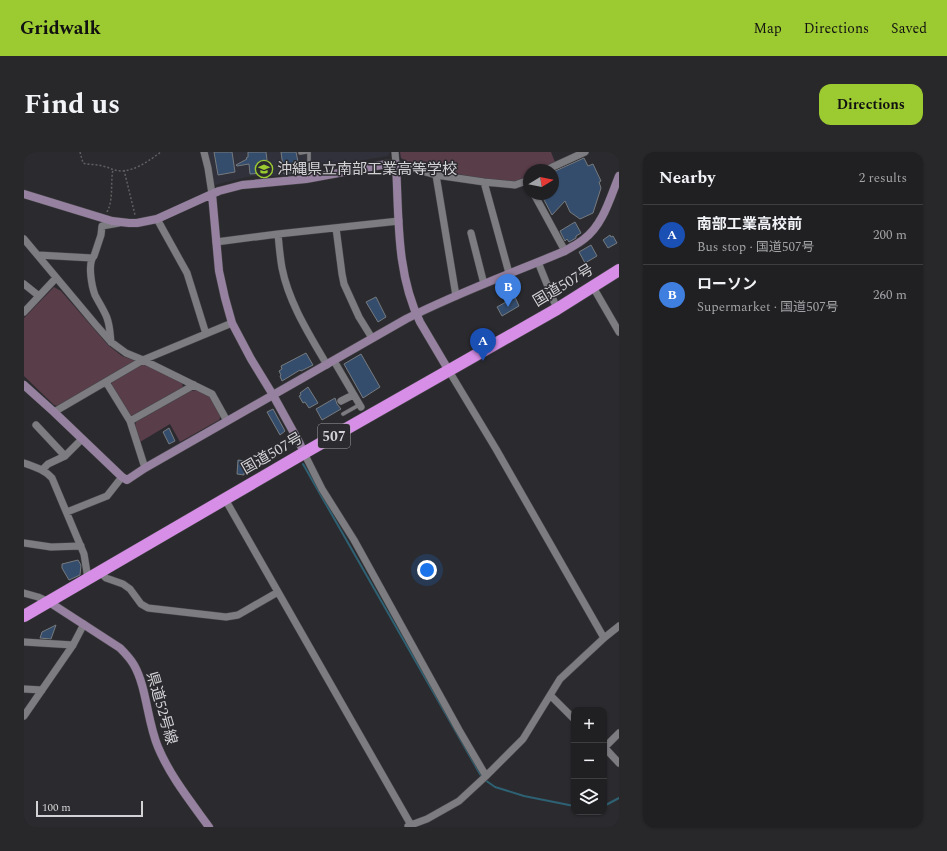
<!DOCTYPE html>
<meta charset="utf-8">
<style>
body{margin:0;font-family:Spectral,"Noto Sans JP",serif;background:#28282b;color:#f1f3f6}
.controls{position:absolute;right:12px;bottom:12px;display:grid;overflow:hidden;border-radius:8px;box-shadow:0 1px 3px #0004}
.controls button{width:36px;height:36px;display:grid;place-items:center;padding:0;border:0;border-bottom:1px solid #3d3e41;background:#202023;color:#f1f3f6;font:20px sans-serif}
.compass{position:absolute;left:499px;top:12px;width:36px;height:36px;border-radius:50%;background:#202023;box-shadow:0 1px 3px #0004;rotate:80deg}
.scale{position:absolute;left:12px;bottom:10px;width:107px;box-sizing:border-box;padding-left:4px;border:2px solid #d3d3d6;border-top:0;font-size:11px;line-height:14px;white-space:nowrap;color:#d3d3d6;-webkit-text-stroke:3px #2b2b2f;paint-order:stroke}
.you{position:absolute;left:403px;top:418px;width:14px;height:14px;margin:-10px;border:3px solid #fff;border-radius:50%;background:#1a73e8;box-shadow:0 0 0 6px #1a73e833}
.badge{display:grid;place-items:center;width:26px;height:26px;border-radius:50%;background:#9cca31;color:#fff;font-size:13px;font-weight:700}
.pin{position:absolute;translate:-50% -33px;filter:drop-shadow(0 1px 2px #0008)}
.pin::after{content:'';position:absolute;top:21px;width:14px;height:12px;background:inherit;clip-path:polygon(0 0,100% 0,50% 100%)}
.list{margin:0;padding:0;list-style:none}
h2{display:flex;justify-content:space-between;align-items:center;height:52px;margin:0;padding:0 16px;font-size:17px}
h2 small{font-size:13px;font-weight:400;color:#a2a3a6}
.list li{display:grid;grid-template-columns:26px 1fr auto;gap:12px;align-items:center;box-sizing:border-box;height:60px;padding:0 16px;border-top:1px solid #3d3e41}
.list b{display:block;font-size:15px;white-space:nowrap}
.list p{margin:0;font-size:13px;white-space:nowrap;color:#a2a3a6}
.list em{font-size:13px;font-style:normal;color:#a2a3a6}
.icon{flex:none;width:22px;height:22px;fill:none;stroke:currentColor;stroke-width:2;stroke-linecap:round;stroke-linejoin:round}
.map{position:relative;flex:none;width:595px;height:675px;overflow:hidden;border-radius:12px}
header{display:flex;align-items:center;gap:24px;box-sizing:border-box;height:56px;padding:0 20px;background:#9cca31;color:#111}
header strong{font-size:19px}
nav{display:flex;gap:22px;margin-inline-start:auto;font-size:14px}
.intro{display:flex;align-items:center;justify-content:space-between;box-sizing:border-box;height:96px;padding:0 24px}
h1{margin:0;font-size:28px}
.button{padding:10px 18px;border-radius:12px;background:#9cca31;color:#111;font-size:14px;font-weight:700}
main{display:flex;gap:24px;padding:0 24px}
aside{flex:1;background:#202023;border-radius:12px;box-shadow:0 1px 3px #0004}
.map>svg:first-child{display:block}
.built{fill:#31313b}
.green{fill:#593d49}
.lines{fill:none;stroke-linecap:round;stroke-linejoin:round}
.stream{stroke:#2e6173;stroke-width:2}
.building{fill:#354d6d;stroke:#767a7e}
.lane-casing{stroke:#464649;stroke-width:4.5}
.street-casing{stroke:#464649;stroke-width:8}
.secondary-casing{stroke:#464649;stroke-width:9}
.highway-casing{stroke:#464649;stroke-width:13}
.path{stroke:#606063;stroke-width:1.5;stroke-dasharray:2 2;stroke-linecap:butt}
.lane{stroke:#7c7c81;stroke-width:3.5}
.street{stroke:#7c7c81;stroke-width:7}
.secondary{stroke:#9781a0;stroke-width:8}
.highway{stroke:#d78ee7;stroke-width:12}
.labels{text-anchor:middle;stroke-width:3;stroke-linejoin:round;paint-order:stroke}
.shield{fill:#2b2b2f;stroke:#a1a1a4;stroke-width:1}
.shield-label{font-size:14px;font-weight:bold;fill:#d3d3d6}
.poi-label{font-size:15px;fill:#d3d3d6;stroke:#2b2b2f;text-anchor:start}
.street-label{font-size:15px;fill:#d3d3d6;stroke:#2b2b2f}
</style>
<header>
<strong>Gridwalk</strong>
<nav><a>Map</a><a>Directions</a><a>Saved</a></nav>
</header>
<div class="intro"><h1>Find us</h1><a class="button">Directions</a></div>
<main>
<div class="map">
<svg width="595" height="675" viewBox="0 0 595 675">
<rect width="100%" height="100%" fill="#2b2b2f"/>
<path class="built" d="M182,0h184l-2,4 -62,10 -25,8 -14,2h-34l-15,3 -23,6 -3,-2z"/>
<path class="green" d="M376,0h151l4,10 -17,8h-9v5l-12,7h-5c-30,-4 -59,-7 -88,-15 -8,-2 -16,-4 -23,-9z
M30,135l7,4 47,54 14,11 14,5 -78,45 -4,-1 -30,-29v-58z
M121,212l37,18 1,6 -51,29 -2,-1 -19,-31 1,-3 28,-17z
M174,238l11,6 12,20 -2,4 -39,22 -10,-18 -30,18 -5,-17 1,-3 54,-31z"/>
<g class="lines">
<path class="stream" d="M279,312l177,310 2,3
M461,628l10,7 29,9 50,10
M580,654l15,-8"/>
</g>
<path class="building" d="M190,0h18l3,20 -17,3z
M224,0h18l1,8 -4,1v12l-13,1 -1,-10 -12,2 -1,-1 11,-6 -1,-1 2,-1z
M257,0h15l4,19 -16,3z
M560,6l4,8 5,-2 8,17 -2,1 2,6 -8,25 -13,6 -10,-7 -5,-11 -13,14 -9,-17 10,-4v-22z
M551,70l6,11 -5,3v2l-7,4 -2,-3 -2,2 -5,-10z
M586,83l1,2 2,-1 4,7 -9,5 -5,-8z
M567,93l6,11 -12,7 -6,-11z
M352,145l10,20 -8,5 -12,-20z
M491,145l4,9 -17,10 -5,-9z
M282,201l7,12 -12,6 -1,-1 -18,11 -2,-5 1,-1 -2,-4 3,-2 -1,-3z
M337,202l19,33 -17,11 -19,-34z
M284,235l10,16 -9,5 -4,-6 -2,1 -4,-7 2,-1 -1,-2z
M311,246l2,6 4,5 -19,11 -6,-11z
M249,257l12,22 -5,4 -13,-23z
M145,276l6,13 -6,3 -6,-12z
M214,308l15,2 -1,8h-4v3h-4v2l-7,-1z
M54,408l3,5 -1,10 -11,5 -7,-12v-4z
M32,473l-5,14 -11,-1 2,-6z"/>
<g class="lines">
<defs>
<path id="lane" d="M285,0v19l2,6
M276,1l6,-1
M319,262l16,-9"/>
<path id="street" d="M180,0l4,16 4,26
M371,0l1,12 40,11 48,7 31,3 14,-5
M522,18l39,-18
M412,23l20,121
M460,30l25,91
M510,42l31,57
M133,67l30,54 19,61
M312,76l6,46 2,10 15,33 13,21
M447,81l13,51
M254,82c1,11 2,23 4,34 7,35 27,66 45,97
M0,87l72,86 15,17 15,11 17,7 69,34 15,27
M192,90l62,-8 121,-13
M14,103l54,3
M514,110l19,47
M0,132l15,12
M569,135l26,45
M0,160l32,-34
M87,190c-1,-8 -1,-16 -4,-24 -3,-8 -8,-15 -12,-23 -3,-8 -8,-32 -1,-39l7,-21 1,-9 17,-3
M310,209l27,46
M425,219l47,78 108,189
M82,230l24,39 15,47
M317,249l12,-6
M30,260l89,-52 89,-37
M106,269l64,-36
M12,273l29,31
M280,301l18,36 32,51 105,190 27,46
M0,311c11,4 21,7 28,15l32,76 4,25
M18,318l6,-6 17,-8 17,-17
M201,347l186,326
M43,360l40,-16 15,-19
M0,391l27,4 30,-1
M76,420l6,6 17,6 7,5 11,15 7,4 78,9 12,-2 40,-23
M0,441l14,4 11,5
M0,490l49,3
M0,537l18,1
M527,544l23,23
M0,564l49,-71 11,-21
M580,595l15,16
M580,596l15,-15
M384,674l19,-7 32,-18 27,-25 37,-37 37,-60 44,-41 15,-12"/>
<path id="secondary" d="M0,42l88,27 17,2h8l20,-4 55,-25 7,-3 23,-6 64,-6 81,-15h9c3,53 0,109 24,158l29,49
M188,42l7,77 6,27 7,25 19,36 22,36 27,49 4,9
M0,233l30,27 68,65 5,3 18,-12 261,-149c51,-26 106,-46 159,-68 6,-4 13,-7 19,-12 19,-14 26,-41 35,-63
M25,450l71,46c5,5 10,10 14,17 13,23 13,56 24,82 12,29 33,55 51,80"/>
<path id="highway" d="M0,464l280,-163 63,-36 190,-108 62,-39"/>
</defs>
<use href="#lane" class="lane-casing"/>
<use href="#street" class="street-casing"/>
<use href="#secondary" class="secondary-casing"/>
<use href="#highway" class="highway-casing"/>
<path class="path" d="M56,0l3,11c6,2 13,1 19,3 7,1 12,5 19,5 14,0 29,-11 40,-19
M100,18l11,45
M83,60c7,-14 3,-27 6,-43"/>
<use href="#lane" class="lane"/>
<use href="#street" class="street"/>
<use href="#secondary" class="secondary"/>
<use href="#highway" class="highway"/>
</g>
<defs>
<symbol id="school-ring" viewBox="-11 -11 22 22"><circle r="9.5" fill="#2b2b2f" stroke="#9cca31" stroke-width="1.5"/><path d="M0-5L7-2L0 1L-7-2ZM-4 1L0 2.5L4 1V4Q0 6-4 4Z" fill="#9cca31"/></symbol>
</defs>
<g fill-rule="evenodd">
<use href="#school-ring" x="230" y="7" width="20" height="20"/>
</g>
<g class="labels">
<rect class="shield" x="294" y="272" width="32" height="24" rx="3"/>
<g class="shield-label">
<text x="310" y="289">507</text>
</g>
<g class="poi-label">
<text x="253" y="22">沖縄県立南部工業高等学校</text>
</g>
<g class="street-label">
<text transform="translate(539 133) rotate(-31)" y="5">国道507号</text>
<text transform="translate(248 301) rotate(-30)" y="5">国道507号</text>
<text transform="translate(138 556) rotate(74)" y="5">県道52号線</text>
</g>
</g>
</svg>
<div class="controls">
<button>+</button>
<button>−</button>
<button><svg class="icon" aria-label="layers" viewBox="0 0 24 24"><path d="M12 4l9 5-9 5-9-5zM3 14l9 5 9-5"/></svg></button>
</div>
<svg class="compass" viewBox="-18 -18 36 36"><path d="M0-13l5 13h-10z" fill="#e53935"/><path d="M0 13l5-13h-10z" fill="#a2a3a6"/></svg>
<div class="scale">100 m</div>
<div class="you"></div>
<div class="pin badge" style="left:459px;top:209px;background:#1a4fb4">A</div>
<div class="pin badge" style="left:484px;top:155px;background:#3f7fe0">B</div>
</div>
<aside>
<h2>Nearby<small>2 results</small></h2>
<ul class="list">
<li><span class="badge" style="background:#1a4fb4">A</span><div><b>南部工業高校前</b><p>Bus stop · 国道507号</p></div><em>200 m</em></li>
<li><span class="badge" style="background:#3f7fe0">B</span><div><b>ローソン</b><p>Supermarket · 国道507号</p></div><em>260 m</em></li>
</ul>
</aside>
</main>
